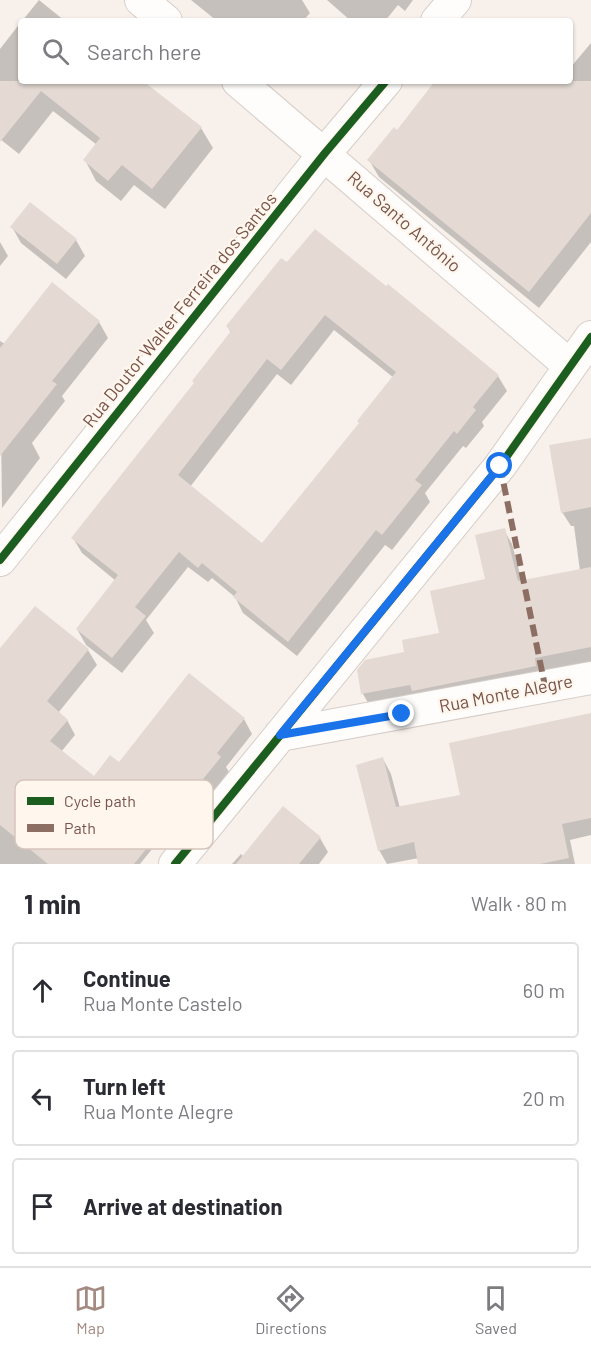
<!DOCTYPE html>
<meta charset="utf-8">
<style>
body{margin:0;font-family:Barlow,sans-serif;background:#f7f7f7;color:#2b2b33}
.stop{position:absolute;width:18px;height:18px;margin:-14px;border:4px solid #1a73e8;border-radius:50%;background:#fff}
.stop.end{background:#1a73e8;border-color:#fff;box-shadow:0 2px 6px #0008}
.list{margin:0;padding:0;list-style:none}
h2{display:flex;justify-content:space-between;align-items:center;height:78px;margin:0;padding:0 24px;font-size:26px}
h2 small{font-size:20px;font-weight:400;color:#7c7c81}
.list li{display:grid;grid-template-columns:39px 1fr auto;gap:18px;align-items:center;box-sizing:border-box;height:96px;margin:0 12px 12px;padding:0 12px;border:2px solid #e1e1e2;border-radius:6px}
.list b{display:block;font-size:22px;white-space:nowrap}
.list p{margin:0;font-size:20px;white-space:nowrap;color:#7c7c81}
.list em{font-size:20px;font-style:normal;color:#7c7c81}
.icon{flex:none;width:33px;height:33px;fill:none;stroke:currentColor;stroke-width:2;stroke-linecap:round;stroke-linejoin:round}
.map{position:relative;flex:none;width:591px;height:864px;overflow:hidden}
.search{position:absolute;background:#fff;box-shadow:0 2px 4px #0004;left:18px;right:18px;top:18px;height:66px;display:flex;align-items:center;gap:15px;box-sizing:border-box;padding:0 21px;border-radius:6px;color:#7c7c81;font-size:22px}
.sheet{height:402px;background:#fff}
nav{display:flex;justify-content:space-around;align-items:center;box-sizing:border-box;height:84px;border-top:2px solid #e1e1e2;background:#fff;font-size:16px;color:#7c7c81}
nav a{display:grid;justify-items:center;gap:3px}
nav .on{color:#a48b82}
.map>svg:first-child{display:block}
.shadow{fill:#0003;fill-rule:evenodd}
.building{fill:#e4d9d3;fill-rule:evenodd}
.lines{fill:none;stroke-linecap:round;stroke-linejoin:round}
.street-casing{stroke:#d6cdc8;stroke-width:34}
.street{stroke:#fefdfc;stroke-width:32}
.quiet{stroke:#8d6e63;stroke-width:6;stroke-dasharray:12 6;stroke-linecap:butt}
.cycleway-casing{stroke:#fff6ed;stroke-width:11}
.cycleway{stroke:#1b5e20;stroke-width:8}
.route{stroke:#1a73e8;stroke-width:8}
.labels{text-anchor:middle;stroke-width:4.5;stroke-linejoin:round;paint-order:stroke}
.street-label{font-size:18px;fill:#77544a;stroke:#fff6ed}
.key{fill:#fff6ed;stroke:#d6c5bc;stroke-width:1.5}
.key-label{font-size:16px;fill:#77544a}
</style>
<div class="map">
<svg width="591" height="864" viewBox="0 0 591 864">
<rect width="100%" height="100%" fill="#f8f1eb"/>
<path class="shadow" d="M39,0l26,21h-43z
M191,0h111l8,13 -7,8h-86z
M327,0h86l-8,11 -7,-6 -13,16h-34z
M21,22v59h121l59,47 12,20 -48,61 -31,-24 -13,16 -25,-20 -11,-21 12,-15 -44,-34 -34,43 -19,-15v-90z
M591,43v199l-52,66 -160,-131 -10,-17 28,-28 40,-51h133v-13z
M12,227l64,13 9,16 -19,23 -45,-36z
M0,242l8,14 -8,10z
M282,260l216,116 9,15 -25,31 2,4 -18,22 -3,-2 -38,47 5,9 -38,48 -7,-5 -88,111 -54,-43 -8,-16 -23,-19 -4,4 -20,-15 -42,53 8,13 -32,40 -36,-28 -9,-16 39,-48 -34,-28 -9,-15 122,-154 36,-51 -3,-6zM334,330l60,48 -34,46 -98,121 -72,-58 87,-113 14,11z
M99,322l9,16 -46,58 3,5 -33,42 8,15 -38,50 -2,-167 5,3z
M591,439v223l-220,46 -8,-14 -5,-24 48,-17 35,-19 46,-54 17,-50 8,14 10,38 58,-11 -6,-45h-3l-9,-14z
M35,608l53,42 9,15 -39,48 9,7 8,15 -14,17 33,26 25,-14 125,-45 8,15 -26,33 3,5 -59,73 -9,-7 -21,26h-140v-213z
M591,715v120l-21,5 5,24h-155l-1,-6 -32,6 -8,-14 4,-91 8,15 9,34 62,-12z
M320,838l8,14 -9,12h-87l9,-10 3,3z"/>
<path class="building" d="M0,81h143l59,46 -50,62 -30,-24 -14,16 -25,-21 17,-22 -59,-47 -41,51z
M435,81h156v132l-62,79 -162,-132 27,-33 3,3z
M30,202l47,37 -20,25 -47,-37z
M315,229l71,57 2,-2 111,91 -26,32 3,3 -19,24 -3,-3 -39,49 7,5 -40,50 -6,-5 -88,112 -55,-45 4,-5 -35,-29 -4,5 -19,-16 -44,55 11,9 -34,42 -36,-29 42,-54 -47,-37 123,-155 -2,-2 39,-50 -5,-5 55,-68 6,4zM325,315l71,57 -39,49 2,2 -97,120 -84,-68 89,-116 14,11z
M52,282l48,39 -48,60 5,3 -57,72v-108z
M591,438v69l-30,6 -12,-68z
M505,528l13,53 73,-14v80l-56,11 1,8 -124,25 -2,-6 -49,9 -4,-24 8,-10 39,-8 -2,-12 37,-7 -9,-42 55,-12 -10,-44z
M35,606l54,43 -42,52 21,19 -18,21 44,35 16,-21 9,7 70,-89 56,45 -28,35 4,4 -87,107h-86l-48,-39v-177z
M591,713v105l-29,6 7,34 -29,6h-122l-4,-22 -36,9 -22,-86 27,-8 13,50 64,-12 -11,-52z
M283,806l38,31 -22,27h-63z"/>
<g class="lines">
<defs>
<path id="street" d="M141,0l25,21
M437,21l18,-21
M238,81l331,284
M0,560l325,-407 61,-72
M280,735l311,-57
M175,864l325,-398 91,-129"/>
</defs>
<use href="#street" class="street-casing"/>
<use href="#street" class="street"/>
<path class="quiet" d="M500,466l45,220"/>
<defs>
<path id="cycleway" d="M0,560l325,-407 61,-72
M175,864l325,-398 91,-129"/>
</defs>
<use href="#cycleway" class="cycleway-casing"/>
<use href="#cycleway" class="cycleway"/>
</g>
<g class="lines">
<path class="route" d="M402,714l-122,21 220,-269"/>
</g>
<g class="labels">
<g class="street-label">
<text transform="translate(404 222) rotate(41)" y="6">Rua Santo Antônio</text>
<text transform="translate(180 310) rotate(-51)" y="6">Rua Doutor Walter Ferreira dos Santos</text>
<text transform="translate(506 694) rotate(-11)" y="6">Rua Monte Alegre</text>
</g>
</g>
<rect x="15" y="780" width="198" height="69" rx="9" class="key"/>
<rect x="27" y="797" width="27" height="8" fill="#1b5e20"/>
<rect x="27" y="824" width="27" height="8" fill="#8d6e63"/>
<g class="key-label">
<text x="64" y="807">Cycle path</text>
<text x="64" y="834">Path</text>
</g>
</svg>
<div class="stop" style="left:500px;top:466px"></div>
<div class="stop end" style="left:402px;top:714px"></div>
<div class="search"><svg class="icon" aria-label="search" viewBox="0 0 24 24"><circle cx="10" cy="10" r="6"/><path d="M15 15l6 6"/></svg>Search here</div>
</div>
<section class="sheet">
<h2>1 min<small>Walk · 80 m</small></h2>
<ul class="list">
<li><svg class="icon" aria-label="ahead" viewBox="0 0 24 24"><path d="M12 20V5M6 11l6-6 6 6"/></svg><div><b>Continue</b><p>Rua Monte Castelo</p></div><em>60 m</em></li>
<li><svg class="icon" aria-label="left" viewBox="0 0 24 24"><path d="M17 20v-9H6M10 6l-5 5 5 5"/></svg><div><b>Turn left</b><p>Rua Monte Alegre</p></div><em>20 m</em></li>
<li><svg class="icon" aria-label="arrive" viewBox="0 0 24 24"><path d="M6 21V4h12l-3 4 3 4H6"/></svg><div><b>Arrive at destination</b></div></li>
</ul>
</section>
<nav>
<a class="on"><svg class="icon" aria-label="map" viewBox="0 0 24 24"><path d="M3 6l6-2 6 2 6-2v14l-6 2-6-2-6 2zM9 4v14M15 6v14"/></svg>Map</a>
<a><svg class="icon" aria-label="directions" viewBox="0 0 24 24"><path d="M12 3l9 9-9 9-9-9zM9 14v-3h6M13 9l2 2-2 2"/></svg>Directions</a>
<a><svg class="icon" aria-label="saved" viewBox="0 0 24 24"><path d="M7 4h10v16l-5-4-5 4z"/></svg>Saved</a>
</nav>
